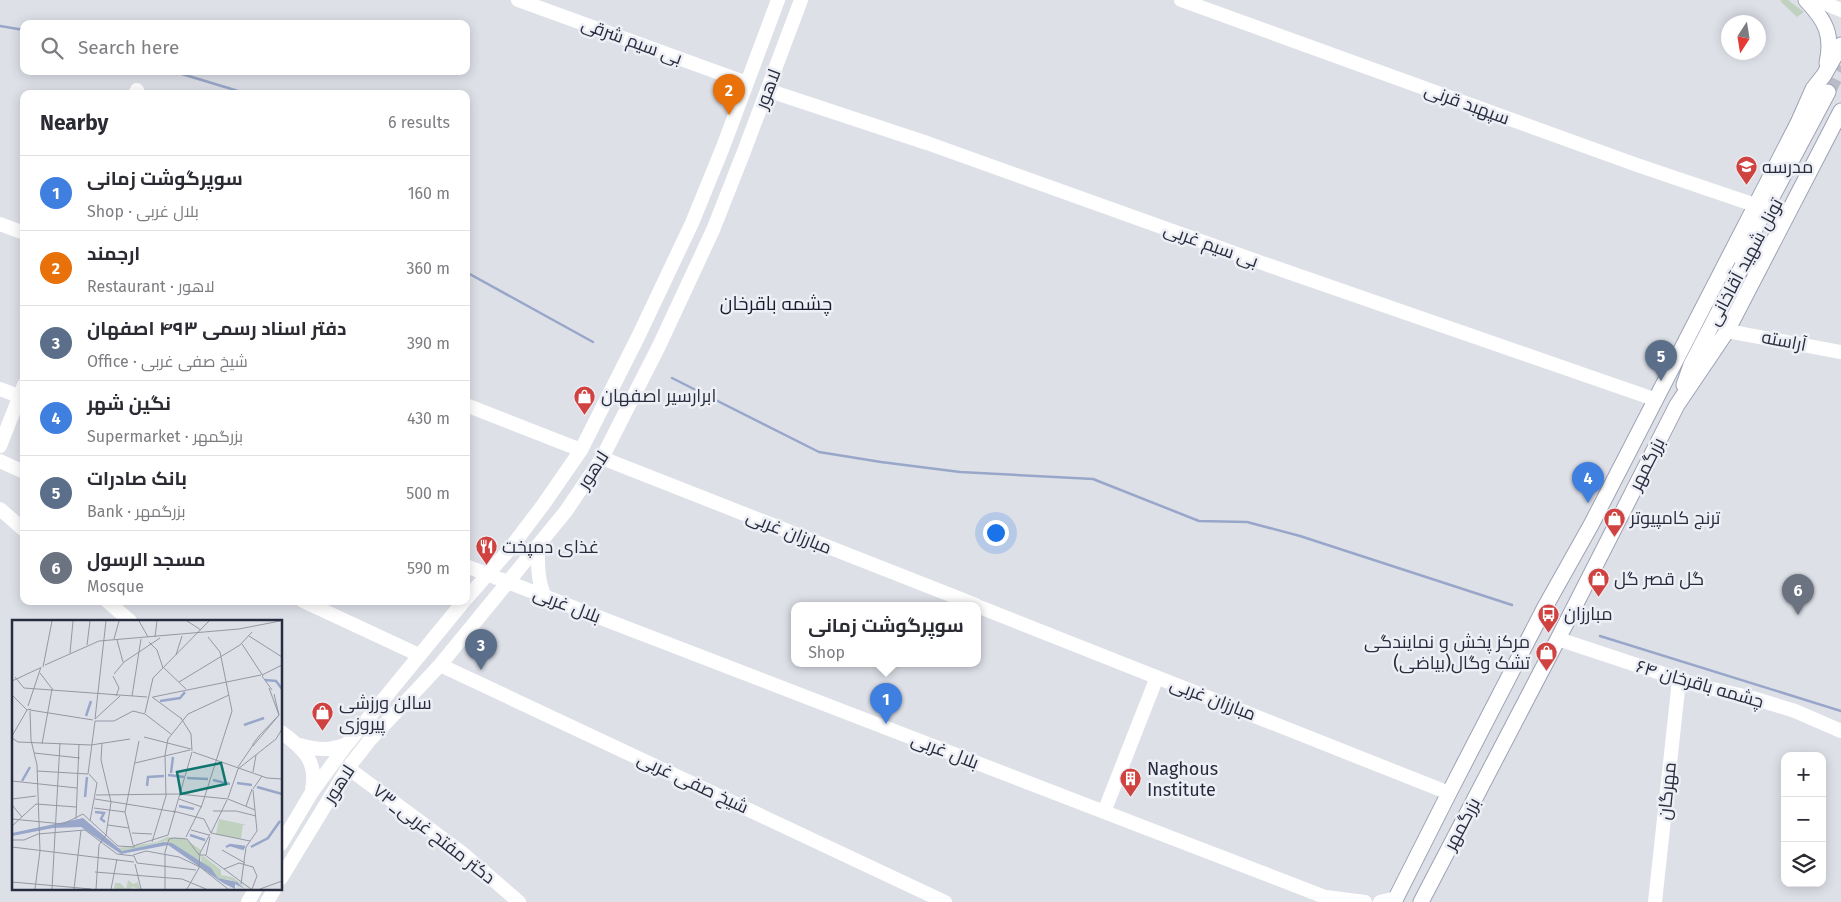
<!DOCTYPE html>
<meta charset="utf-8">
<style>
body{margin:0;font-family:"Fira Sans",Cairo,sans-serif;background:#f2f2f3;color:#2b2b33}
.controls{position:absolute;right:15px;bottom:15px;display:grid;overflow:hidden;border-radius:10px;box-shadow:0 2px 12px #0003}
.controls button{width:45px;height:45px;display:grid;place-items:center;padding:0;border:0;border-bottom:1px solid #e1e1e2;background:#fff;color:#2b2b33;font:25px sans-serif}
.compass{position:absolute;left:1721px;top:15px;width:45px;height:45px;border-radius:50%;background:#fff;box-shadow:0 2px 12px #0003;rotate:192deg}
.you{position:absolute;left:995px;top:532px;width:18px;height:18px;margin:-12px;border:4px solid #fff;border-radius:50%;background:#1a73e8;box-shadow:0 0 0 8px #1a73e833}
.badge{display:grid;place-items:center;width:32px;height:32px;border-radius:50%;background:#0b8043;color:#fff;font-size:16px;font-weight:700}
.pin{position:absolute;translate:-50% -41px;filter:drop-shadow(0 1px 2px #0008)}
.pin::after{content:'';position:absolute;top:26px;width:18px;height:15px;background:inherit;clip-path:polygon(0 0,100% 0,50% 100%)}
.popup{position:absolute;left:791px;top:602px;width:190px;height:65px;box-sizing:border-box;display:grid;place-content:center;border-radius:10px;background:#fff;filter:drop-shadow(0 1px 4px #0005);font-size:16px;white-space:nowrap;color:#7c7c81}
.popup b{font-size:19px;color:#2b2b33}
.popup::after{content:'';position:absolute;left:50%;top:100%;margin-left:-10px;border:10px solid transparent;border-top-color:#fff}
.list{margin:0;padding:0;list-style:none}
h2{display:flex;justify-content:space-between;align-items:center;height:65px;margin:0;padding:0 20px;font-size:21px}
h2 small{font-size:16px;font-weight:400;color:#7c7c81}
.list li{display:grid;grid-template-columns:32px 1fr auto;gap:15px;align-items:center;box-sizing:border-box;height:75px;padding:0 20px;border-top:1px solid #e1e1e2}
.list b{display:block;font-size:19px;white-space:nowrap}
.list p{margin:0;font-size:16px;white-space:nowrap;color:#7c7c81}
.list em{font-size:16px;font-style:normal;color:#7c7c81}
.icon{flex:none;width:28px;height:28px;fill:none;stroke:currentColor;stroke-width:2;stroke-linecap:round;stroke-linejoin:round}
.map{position:relative;flex:none;width:1841px;height:902px;overflow:hidden}
.search{position:absolute;background:#fff;box-shadow:0 2px 12px #0003;left:20px;top:20px;width:450px;height:55px;display:flex;align-items:center;gap:12px;box-sizing:border-box;padding:0 18px;border-radius:10px;color:#7c7c81;font-size:19px}
.panel{position:absolute;background:#fff;box-shadow:0 2px 12px #0003;left:20px;top:90px;width:450px;height:515px;border-radius:10px}
.map>svg:first-child{display:block}
.green{fill:#c0d2bf}
.lines{fill:none;stroke-linecap:round;stroke-linejoin:round}
.stream{stroke:#98a7c9;stroke-width:2.5}
.primary-tunnel{stroke:#b9bcc6;stroke-width:15;stroke-dasharray:15 8;stroke-linecap:butt}
.primary-casing{stroke:#9da2b4;stroke-width:17}
.secondary{stroke:#fff;stroke-width:14}
.primary{stroke:#fff;stroke-width:15}
.labels{text-anchor:middle;stroke-width:5;stroke-linejoin:round;paint-order:stroke}
.street-label{font-size:18px;fill:#272c3f;stroke:#edeff5}
.poi-label{font-size:18px;fill:#272c3f;stroke:#edeff5;text-anchor:start}
.neighbourhood-label{font-size:19px;fill:#191d2f;stroke:#edeff5}
.inset-river{fill:none;stroke:#98a7c9;stroke-width:2.5}
.inset-road{fill:none;stroke:#9598a4;stroke-width:1}
.view{fill:#0f766e;fill-opacity:0.15;stroke:#0f766e;stroke-width:2.5}
.inset-edge{fill:none;stroke:#272c3f;stroke-width:2.5}
</style>
<div class="map">
<svg width="1841" height="902" viewBox="0 0 1841 902">
<rect width="100%" height="100%" fill="#dee0e8"/>
<path class="green" d="M1782,0h6l16,12 -7,5 -17,-16z"/>
<g class="lines">
<path class="stream" d="M0,26l24,4
M172,71l76,23
M466,272l127,70
M672,378l147,74 62,10 79,10 133,7 106,42 48,1 53,14 212,69
M1600,636l241,75"/>
<path class="primary-tunnel" d="M1828,92l13,-26"/>
<defs>
<path id="primary" d="M1806,0c20,21 27,35 21,63
M1740,257l88,-165
M1684,385l7,-20 60,-116
M1394,902l55,-109 96,-186 46,-82 207,-402 15,-34 11,-14 17,-30
M1421,902l137,-263 119,-234 50,-74 114,-220"/>
</defs>
<use href="#primary" class="primary-casing"/>
<path class="secondary" d="M518,0l229,83
M1181,0l456,165 118,40
M1817,0l24,10
M767,90l160,53 335,120 392,136
M135,94l2,-4
M0,224l24,9
M1727,331l114,21
M0,389l24,9
M466,405l115,45
M0,446l24,-61
M602,458l374,147
M0,461l24,11
M0,509l24,21
M538,545c0,19 -1,35 7,52
M466,566l859,331 8,5
M466,599l42,-48 35,-46 38,-55 57,-113 54,-114 31,-76 55,-147
M107,601l23,20
M303,601l116,54
M977,606l472,187
M1558,639l142,47 53,12 42,13 46,20
M440,665l505,237
M281,732c22,16 37,29 31,58
M300,745c17,5 30,6 47,-1
M348,768l113,84 58,50
M1104,812l53,-135
M281,844l31,-52 35,-48 117,-143
M281,878l67,-110 21,-27 71,-76 68,-83 58,-71 36,-53 57,-112 54,-116 30,-76 58,-154
M1326,897l39,5
M248,902l8,-14
M267,902l8,-14
M1380,902l16,-4
M1655,902l24,-222"/>
<use href="#primary" class="primary"/>
</g>
<defs>
<symbol id="school-pin" viewBox="-11 -11 22 30"><path d="M0 17L-7.5 6A9.5 9.5 0 1 1 7.5 6Z" fill="#d04240" stroke="#edeff5"/><path d="M0-5L7-2L0 1L-7-2ZM-4 1L0 2.5L4 1V4Q0 6-4 4Z" fill="#fff"/></symbol>
<symbol id="shop-pin" viewBox="-11 -11 22 30"><path d="M0 17L-7.5 6A9.5 9.5 0 1 1 7.5 6Z" fill="#d04240" stroke="#edeff5"/><path d="M-5-2.5h2.3a2.7 3.5 0 0 1 5.4 0H5L5.5 6h-11ZM-1.5-2.5h3a1.5 2.3 0 0 0-3 0Z" fill="#fff"/></symbol>
<symbol id="restaurant-pin" viewBox="-11 -11 22 30"><path d="M0 17L-7.5 6A9.5 9.5 0 1 1 7.5 6Z" fill="#d04240" stroke="#edeff5"/><path d="M-5-6h1v4h1v-4h1v4h1v-4h1v5L-1.5 .5V6h-2V.5L-5-1ZM5-6V6H3V1.5H1.5Q1.5-4 5-6Z" fill="#fff"/></symbol>
<symbol id="bus-pin" viewBox="-11 -11 22 30"><path d="M0 17L-7.5 6A9.5 9.5 0 1 1 7.5 6Z" fill="#d04240" stroke="#edeff5"/><path d="M-5-6H5V4H4V6H2V4H-2V6H-4V4H-5ZM-3.5-4V0h7V-4ZM-3.5 1.2v1.5H-2V1.2ZM2 1.2v1.5H3.5V1.2Z" fill="#fff"/></symbol>
<symbol id="building-pin" viewBox="-11 -11 22 30"><path d="M0 17L-7.5 6A9.5 9.5 0 1 1 7.5 6Z" fill="#d04240" stroke="#edeff5"/><path d="M-4-6H4V6H1V3H-1V6H-4ZM-2.5-4.3h1.7v1.8h-1.7ZM.8-4.3h1.7v1.8H.8ZM-2.5-1h1.7V.8h-1.7ZM.8-1h1.7V.8H.8Z" fill="#fff"/></symbol>
</defs>
<g fill-rule="evenodd">
<use href="#school-pin" x="1734" y="154" width="25" height="34"/>
<use href="#shop-pin" x="572" y="384" width="25" height="34"/>
<use href="#shop-pin" x="1602" y="506" width="25" height="34"/>
<use href="#restaurant-pin" x="474" y="534" width="25" height="34"/>
<use href="#shop-pin" x="1586" y="566" width="25" height="34"/>
<use href="#bus-pin" x="1536" y="602" width="25" height="34"/>
<use href="#shop-pin" x="1534" y="640" width="25" height="34"/>
<use href="#shop-pin" x="310" y="700" width="25" height="34"/>
<use href="#building-pin" x="1118" y="766" width="25" height="34"/>
</g>
<g class="labels">
<g class="street-label">
<text transform="translate(632 41) rotate(20)" y="6">بی سیم شرقی</text>
<text transform="translate(768 89) rotate(-69)" y="6">لاهور</text>
<text transform="translate(1467 104) rotate(20)" y="6">سپهبد قرنی</text>
<text transform="translate(1211 245) rotate(20)" y="6">بی سیم غربی</text>
<text transform="translate(1745 262) rotate(-62)" y="6">تونل شهید آقاخانی</text>
<text transform="translate(1784 341) rotate(11)" y="6">آراسته</text>
<text transform="translate(1647 464) rotate(-63)" y="6">بزرگمهر</text>
<text transform="translate(593 470) rotate(-57)" y="6">لاهور</text>
<text transform="translate(789 532) rotate(22)" y="6">مبارزان غربی</text>
<text transform="translate(567 605) rotate(21)" y="6">بلال غربی</text>
<text transform="translate(1700 684) rotate(16)" y="6">چشمه باقرخان ۶۴</text>
<text transform="translate(1213 699) rotate(21)" y="6">مبارزان غربی</text>
<text transform="translate(945 751) rotate(21)" y="6">بلال غربی</text>
<text transform="translate(693 783) rotate(25)" y="6">شیخ صفی غربی</text>
<text transform="translate(339 784) rotate(-57)" y="6">لاهور</text>
<text transform="translate(1667 791) rotate(-84)" y="6">مهرگان</text>
<text transform="translate(1462 824) rotate(-62)" y="6">بزرگمهر</text>
<text transform="translate(434 834) rotate(38)" y="6">۷۳_دکتر مفتح غربی</text>
</g>
<g class="poi-label">
<text x="1762" y="173">مدرسه</text>
<text x="601" y="402">ابرارسیر اصفهان</text>
<text x="1630" y="524">ترنج کامپیوتر</text>
<text x="502" y="553">غذای دمپخت</text>
<text x="1614" y="585">گل قصر گل</text>
<text x="1564" y="620">مبارزان</text>
<text x="1530" y="648" text-anchor="end">مرکز پخش و نمایندگی<tspan x="1530" dy="21">تشک وگال(بیاضی)</tspan></text>
<text x="339" y="709">سالن ورزشی<tspan x="339" dy="21">پیروزی</tspan></text>
<text x="1147" y="775">Naghous<tspan x="1147" dy="21">Institute</tspan></text>
</g>
<g class="neighbourhood-label">
<text x="776" y="310">چشمه باقرخان</text>
</g>
</g>
<g transform="translate(12 620)">
<rect width="270" height="270" fill="#dee0e8"/>
<path d="M207,199l28,6h-4l-2,14 -25,-5zM155,217l17,1 17,12 -2,10 -33,-19 -43,10 -5,-3 39,-6zM190,235l19,15v5l11,2 18,12 -15,-8v3l3,2 2,3 -9,-9 -13,-2 -17,-17zM116,260l5,4 5,-2 2,7 -8,-2 -1,2h-15l-2,-1 1,-5h5l6,6z" fill="#c0d2bf"/>
<path d="M71,198l39,33 42,-9 8,1 39,25 7,10 19,4 8,7 -10,-5v5l-12,-6 -55,-38 -47,9 -40,-27 -28,1 -41,8v-3z" fill="#98a7c9"/>
<path class="inset-river" d="M253,60l11,1 6,8M148,81l20,-3 5,-6M74,96l5,-15M232,105l20,-7M159,153l2,-16M156,155l16,2M175,158l21,1M201,160l17,4M10,161l8,-14M225,163l15,2M135,166l1,-9 16,-1M245,167l25,7M73,177l2,-20M167,186l15,3M83,192l9,1 -3,6 4,3M178,215l15,5M218,225l15,2M214,227l4,-2 14,4M239,227l17,-9 12,-17"/>
<path class="inset-road" d="M127,1l9,16M175,1l14,9M237,16l33,21M143,17l2,-16M102,19l5,-18M105,20l6,22M137,22l8,8 6,18M230,24l21,32M75,25l3,-24M58,33l3,-32M164,35l6,-19M33,45l54,-24 140,-12 41,-8M31,47l9,-46M152,48l22,21M28,53l13,17M102,54l10,-12 36,-24M250,55l20,-10M101,56l6,12 -3,8M250,56l10,14M3,57l9,11 123,9M0,61l28,-13M167,62l61,-37 12,-13M257,68l10,27 -20,21 -6,8v2l26,-31 -5,-21M0,75l15,15 4,-1M120,76l9,-57M140,77l30,22M141,77l108,-22M16,86l13,-39M18,90l63,10M18,91l1,29 6,25 3,86 -5,38M133,93l8,-35 56,-57M133,94l26,20M169,98l10,16 1,17M83,99l11,-98M83,99l25,-23M83,101h19l19,-10 12,3M0,116l15,-26M132,117l47,12M0,118l6,4 73,3 39,-6M30,124l10,-55M181,132l74,26 15,1M22,133l46,5M123,143l55,-13M226,147l15,-22M25,151l51,3M241,152l3,-17M76,154l7,-53M77,154l8,9 -7,38M0,161l65,7M241,169l9,-13M84,175l83,-1 49,5 27,11M216,178l10,-29 38,-30 6,-10M0,179l24,-3M83,179l81,13M167,179l23,8M24,184l40,3M0,185l10,12M234,186l6,-17M82,188l31,4M161,191l31,8 7,14 39,8M201,191h23l20,5M0,199l51,5 20,-10 35,32 17,1M64,199l3,-75M96,205l21,3M0,206l24,-22M179,210l18,5M120,213l20,1M199,213l16,-33M174,217l16,-32 30,-94 -12,-59 -12,-15M0,220h12l14,-6 47,-4 32,24 17,2 3,7 59,7M140,222l14,-46 -1,-41 3,-16 20,-25 41,-19M121,225l-8,-33 14,-71M121,226l35,-11 24,-83M0,227l122,15M210,230l23,13M121,235l13,-4 33,6 21,10 28,22M194,235l4,-18M123,244l6,25M212,249l15,-6 14,4 4,9 -5,13M83,252l87,7 24,10M0,262l79,7M229,264l5,-37 11,-16 -4,-41M40,269l8,-146M62,269l7,-59M84,269l3,-44 7,-10 5,-33 -10,-42 1,-17M99,269l6,-30M153,269v-37l4,-13 5,-1 13,1 12,16h6l46,34M175,269l12,-21 1,-15 10,-19M248,269l22,-8"/>
<path class="view" d="M209,143l5,21 -45,10 -4,-22z"/>
<rect width="270" height="270" class="inset-edge"/>
</g>
</svg>
<div class="controls">
<button>+</button>
<button>−</button>
<button><svg class="icon" aria-label="layers" viewBox="0 0 24 24"><path d="M12 4l9 5-9 5-9-5zM3 14l9 5 9-5"/></svg></button>
</div>
<svg class="compass" viewBox="-18 -18 36 36"><path d="M0-13l5 13h-10z" fill="#e53935"/><path d="M0 13l5-13h-10z" fill="#7c7c81"/></svg>
<div class="you"></div>
<div class="pin badge" style="left:886px;top:724px;background:#3f7fe0">1</div>
<div class="popup"><b>سوپرگوشت زمانی</b>Shop</div>
<div class="pin badge" style="left:729px;top:115px;background:#e8710a">2</div>
<div class="pin badge" style="left:481px;top:670px;background:#5c6f8a">3</div>
<div class="pin badge" style="left:1588px;top:503px;background:#3f7fe0">4</div>
<div class="pin badge" style="left:1661px;top:381px;background:#5c6f8a">5</div>
<div class="pin badge" style="left:1798px;top:615px;background:#6b7280">6</div>
<div class="search"><svg class="icon" aria-label="search" viewBox="0 0 24 24"><circle cx="10" cy="10" r="6"/><path d="M15 15l6 6"/></svg>Search here</div>
<section class="panel">
<h2>Nearby<small>6 results</small></h2>
<ul class="list">
<li><span class="badge" style="background:#3f7fe0">1</span><div><b>سوپرگوشت زمانی</b><p>Shop · بلال غربی</p></div><em>160 m</em></li>
<li><span class="badge" style="background:#e8710a">2</span><div><b>ارجمند</b><p>Restaurant · لاهور</p></div><em>360 m</em></li>
<li><span class="badge" style="background:#5c6f8a">3</span><div><b>دفتر اسناد رسمی ۴۹۳ اصفهان</b><p>Office · شیخ صفی غربی</p></div><em>390 m</em></li>
<li><span class="badge" style="background:#3f7fe0">4</span><div><b>نگین شهر</b><p>Supermarket · بزرگمهر</p></div><em>430 m</em></li>
<li><span class="badge" style="background:#5c6f8a">5</span><div><b>بانک صادرات</b><p>Bank · بزرگمهر</p></div><em>500 m</em></li>
<li><span class="badge" style="background:#6b7280">6</span><div><b>مسجد الرسول</b><p>Mosque</p></div><em>590 m</em></li>
</ul>
</section>
</div>
